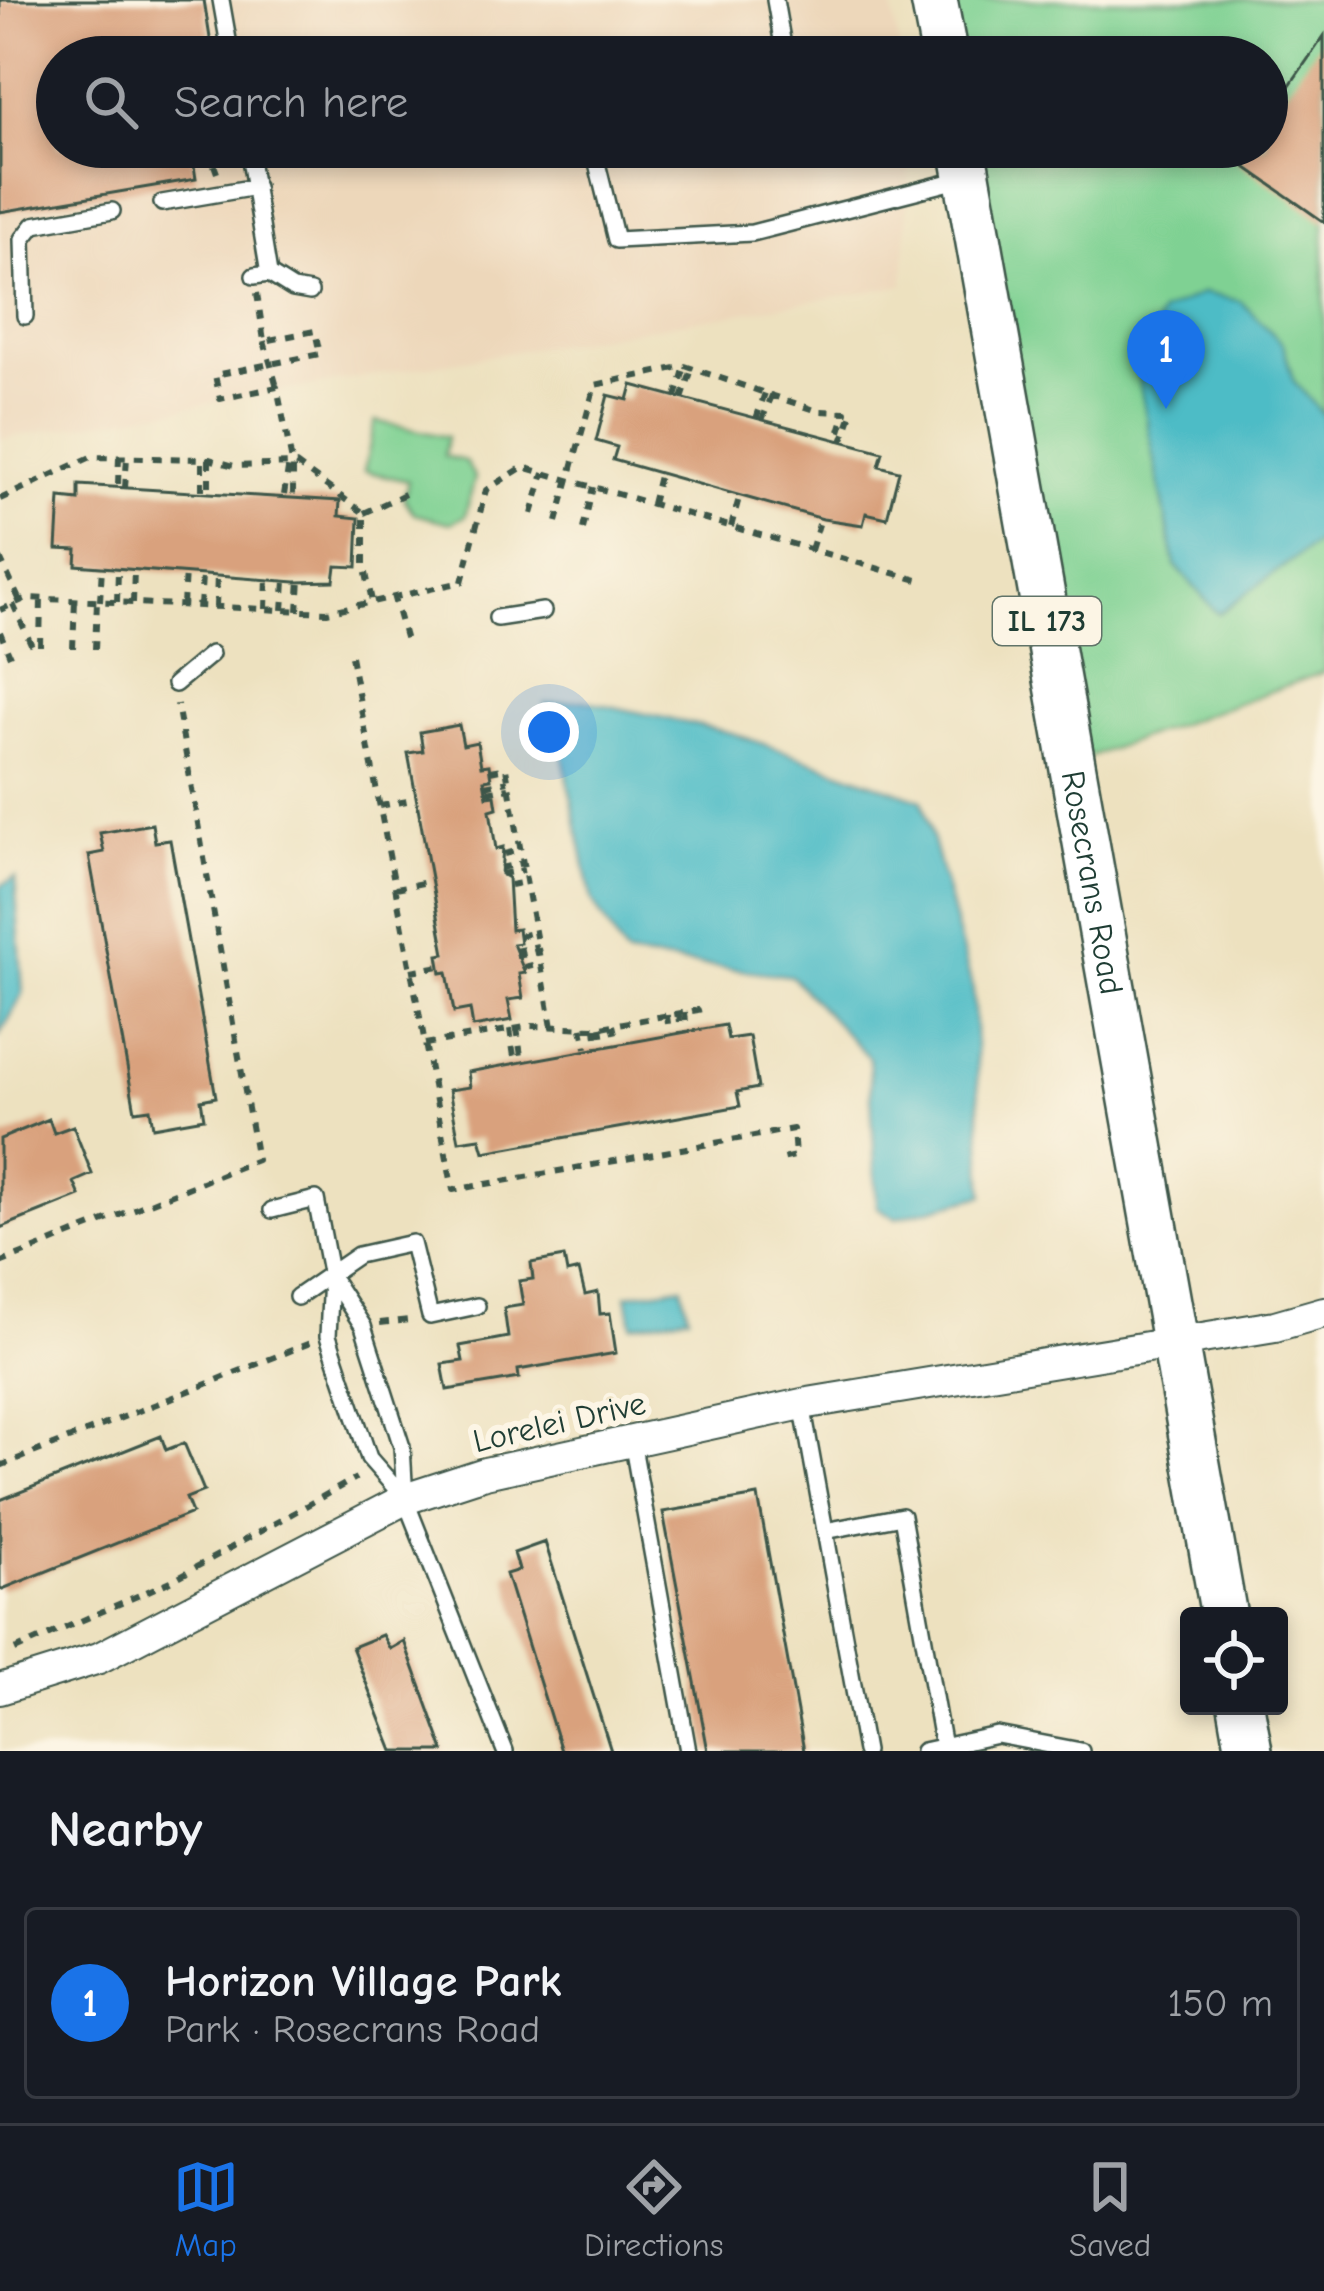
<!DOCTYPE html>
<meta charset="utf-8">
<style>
body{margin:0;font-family:"Comic Neue",sans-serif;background:#20242c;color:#f1f3f6}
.controls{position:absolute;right:36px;bottom:36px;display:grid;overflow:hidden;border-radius:12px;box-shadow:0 6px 18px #0003}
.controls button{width:108px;height:108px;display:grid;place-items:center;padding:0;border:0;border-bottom:3px solid #363941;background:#171b24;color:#f1f3f6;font:60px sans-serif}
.you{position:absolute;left:549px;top:732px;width:42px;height:42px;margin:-30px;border:9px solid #fff;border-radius:50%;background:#1a73e8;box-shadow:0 0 0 18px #1a73e833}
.badge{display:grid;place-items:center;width:78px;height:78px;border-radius:50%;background:#1a73e8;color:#fff;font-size:39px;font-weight:700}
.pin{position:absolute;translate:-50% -99px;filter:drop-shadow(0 3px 6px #0008)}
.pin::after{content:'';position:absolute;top:63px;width:42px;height:36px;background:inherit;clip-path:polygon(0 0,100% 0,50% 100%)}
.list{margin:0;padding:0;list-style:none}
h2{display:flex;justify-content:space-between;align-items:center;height:156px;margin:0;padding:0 48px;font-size:51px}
h2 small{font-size:39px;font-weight:400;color:#9ea1a6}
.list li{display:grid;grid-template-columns:78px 1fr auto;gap:36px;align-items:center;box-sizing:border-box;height:192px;margin:0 24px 24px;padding:0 24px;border:3px solid #363941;border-radius:12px}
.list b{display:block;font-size:45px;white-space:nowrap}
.list p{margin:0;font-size:39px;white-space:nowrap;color:#9ea1a6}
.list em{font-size:39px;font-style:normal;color:#9ea1a6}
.icon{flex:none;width:66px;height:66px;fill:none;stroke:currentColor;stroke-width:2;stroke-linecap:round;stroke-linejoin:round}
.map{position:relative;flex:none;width:1324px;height:1751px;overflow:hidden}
.search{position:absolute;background:#171b24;box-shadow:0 6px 18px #0003;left:36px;right:36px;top:36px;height:132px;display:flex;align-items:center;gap:30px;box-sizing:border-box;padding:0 42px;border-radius:66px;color:#9ea1a6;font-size:45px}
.sheet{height:372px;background:#171b24}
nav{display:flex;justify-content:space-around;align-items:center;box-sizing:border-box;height:168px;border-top:3px solid #363941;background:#171b24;font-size:33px;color:#9ea1a6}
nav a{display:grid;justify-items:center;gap:6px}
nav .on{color:#1a73e8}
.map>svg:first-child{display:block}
.built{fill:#edd7ba}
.green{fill:#7fd193;stroke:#4f8764;stroke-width:3}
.water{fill:#4ebcc6;stroke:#367c7d;stroke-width:3}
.building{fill:#d9a17d}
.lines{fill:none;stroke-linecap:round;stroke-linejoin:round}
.lane-casing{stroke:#3e5649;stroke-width:20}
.street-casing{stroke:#3e5649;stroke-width:34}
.primary-casing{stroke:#3e5649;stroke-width:50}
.path{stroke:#3e5649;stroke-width:6;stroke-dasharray:9 9;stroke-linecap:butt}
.lane{stroke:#fff;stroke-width:15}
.street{stroke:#fff;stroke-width:30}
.primary{stroke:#fff;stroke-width:45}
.labels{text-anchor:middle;stroke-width:12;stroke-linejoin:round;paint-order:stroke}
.shield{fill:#fcf5e5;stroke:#617469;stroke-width:3}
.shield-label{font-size:30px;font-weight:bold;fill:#1f3d34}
.street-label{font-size:33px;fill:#1f3d34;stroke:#fcf5e5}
</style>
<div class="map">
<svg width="1324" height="1751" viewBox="0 0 1324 1751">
<rect width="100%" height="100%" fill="#fcf5e5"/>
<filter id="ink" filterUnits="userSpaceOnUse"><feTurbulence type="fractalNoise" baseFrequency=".00833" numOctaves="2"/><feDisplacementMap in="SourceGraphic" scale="24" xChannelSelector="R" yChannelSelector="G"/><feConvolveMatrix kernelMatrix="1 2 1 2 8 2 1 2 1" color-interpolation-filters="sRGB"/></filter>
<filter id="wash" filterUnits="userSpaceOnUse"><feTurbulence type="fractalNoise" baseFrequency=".004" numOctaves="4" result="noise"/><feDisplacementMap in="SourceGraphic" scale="48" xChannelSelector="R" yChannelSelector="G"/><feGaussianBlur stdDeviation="2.7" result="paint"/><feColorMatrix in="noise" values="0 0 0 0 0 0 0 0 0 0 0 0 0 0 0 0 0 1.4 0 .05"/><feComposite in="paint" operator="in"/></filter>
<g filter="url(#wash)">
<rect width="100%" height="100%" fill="#ede1bf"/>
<path class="built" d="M0,0h891l10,57h-844v90h853l-6,138 -904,154z"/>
<path class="green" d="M932,0h392v672l-252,91 -113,-616h308v-90h-324z
M375,421l72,16 -3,19 21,5 10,17 -10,38 -15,7 -36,-9 -10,-16 4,-17 -44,-10z"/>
<path class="water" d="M1203,293l37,8 43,43 10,36 31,36v121l-106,77 -43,-49 -37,-191 23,-61z
M583,700l149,33 190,67 51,190 11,205 -88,23 -19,-11 -8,-149 -78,-82 -165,-20 -34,-55 -35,-175 -12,-22z
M15,878l8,116 -23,41v-149z
M682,1286l6,29 -56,10 -5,-30z"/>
<g id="blocks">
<path class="building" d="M0,0h204l9,57h-156v90h134l5,32 -196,33z
M1324,36v186l-87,-61 10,-14h20v-29z
M632,385l251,67 -4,14 20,5 -12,47 -21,-5 -3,12 -40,-6 -210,-59 4,-13 -21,-6 12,-46 20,5z
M79,485l261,16 -1,15 20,2 -2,49 -21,-1 -2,15 -38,1 -220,-17 1,-15 -20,-1 3,-51 19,2z
M459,725l4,20 14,-3 4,24 8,-1 2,14 -7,1 3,16 8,-1 2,13 -7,2 6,39 7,-2 -2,27 7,4 3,52 7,-1 2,14 -7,1 12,29 -6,1 4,24 -15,2 4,20 -39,7 -3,-18 -16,3 -7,-40 -6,1 -3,-18 7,-1 -37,-201 15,-2 -3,-19z
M152,824l3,18 15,-2 46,257 -15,3 3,18 -51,9 -3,-18 -15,2 -46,-256 15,-3 -4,-19z
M725,1025l3,14 21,-3 9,52 -21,4 3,14 -256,46 -4,-14 -21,3 -10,-51 21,-3 -2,-15z
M49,1119l5,14 19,-7 19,48 -18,8 6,14 -80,32v-89z
M564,1257l3,16 12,-3 6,25 13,-3 2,22 10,-1 6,40 -98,17 1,8 -72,12 -5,-26 21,-3 -3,-15 48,-9 -4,-29 19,-3 -4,-24 14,-2 -2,-16z
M161,1436l5,14 18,-7 20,48 -18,7 6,15 -192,77v-90z
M758,1496l46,255h-96l-45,-239z
M545,1542l66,209h-50l-55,-177 13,-4 -5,-17z
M382,1635l8,14 14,-8 40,110h-51l-41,-104z"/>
</g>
</g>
<g filter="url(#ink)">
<use href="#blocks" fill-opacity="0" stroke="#3e5649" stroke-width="3"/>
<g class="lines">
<defs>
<path id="lane" d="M221,0l10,57
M775,0l10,57
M248,147l21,127
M593,147l23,93 136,-7 214,-55
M162,203l94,-16
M254,276l15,-2 24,15 17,3
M25,316l-2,-77 11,-14 78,-14
M497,618l46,-7
M175,684l36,-30
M272,1210l44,-11 15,78 -3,59 41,122 36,41
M331,1277l32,49 39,121 3,52 100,252
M297,1297l61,-42 54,-12 18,73 47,-10
M802,1404l63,347
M632,1441l56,310
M825,1531l77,-15 41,231
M923,1751l74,-16 84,16"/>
<path id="street" d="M0,1689l99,-31 306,-159 80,-26 317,-69 473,-78 49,-14"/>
<g id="primary">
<path d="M934,0l11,57"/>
<path id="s1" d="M962,147l262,1469"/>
<path d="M1241,1706l8,45"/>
</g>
</defs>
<use href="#lane" class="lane-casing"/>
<use href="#street" class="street-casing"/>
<use href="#primary" class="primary-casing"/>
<path class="path" d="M208,148l9,25
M257,293l7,48 51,-10 5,23 -105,21 5,24 57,-12 16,80v31
M264,341l13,46
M676,397l9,-31
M682,399l10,-30
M756,419l10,-29
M762,420l11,-27
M842,442l10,-28 -6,-2
M209,459v34
M118,484l1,-27
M125,488l2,-31
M202,490v-31
M284,495l5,-32
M0,499l91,-42 118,2 25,7 62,-2 68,49v51l8,37
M652,504l7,-28
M364,513l41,-19
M532,514l12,-41
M557,522l38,-137 90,-19 133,45 28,1 -9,29
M731,527l8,-29
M583,529l10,-42
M811,550l10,-32
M0,558l20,43
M393,595l13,46
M100,601l2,-34
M117,602l1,-31
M133,603l1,-35
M13,604l19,42
M183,605l2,-34
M200,606l2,-30
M216,607l1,-34
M266,609l1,-33
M0,610l27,-12 300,14 135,-30 24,-92 37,-23 402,115
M283,610l2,-29
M298,611l2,-32
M0,632l10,24
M40,646l1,-48
M73,648l2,-48
M95,649l2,-48
M351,656l102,534 340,-61 2,27 -13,3
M490,771l16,-3 46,259
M485,786l23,-5
M487,792l22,-4
M380,806l33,-6
M504,854l17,-4
M500,868l23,-5
M501,874l23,-4
M510,885l16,-3
M396,888l32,-6
M519,936l17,-4
M515,951l23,-5
M516,956l23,-4
M524,967l17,-4
M411,971l29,-5
M685,1012l2,20
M679,1013l2,20
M667,1015l2,18
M613,1025l4,17
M601,1027l3,20
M517,1028l5,35
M582,1028l4,20
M596,1028l2,20
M510,1029l5,35
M425,1044l106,-18 65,2 102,-18 2,10
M0,1263l257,-103 -80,-456
M380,1323l29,-3
M0,1466l310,-123
M15,1650l156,-69 185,-103"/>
<use href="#lane" class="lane"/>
<use href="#street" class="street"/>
<use href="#primary" class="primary"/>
</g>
</g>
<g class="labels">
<rect class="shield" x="993" y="597" width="108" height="48" rx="9"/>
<g class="shield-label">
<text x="1047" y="631">IL 173</text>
</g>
<g class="street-label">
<text dy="12" stroke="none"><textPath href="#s1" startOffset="747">Rosecrans Road</textPath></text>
<text transform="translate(559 1421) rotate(-13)" y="12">Lorelei Drive</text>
</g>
</g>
</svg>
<div class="controls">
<button><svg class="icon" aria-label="locate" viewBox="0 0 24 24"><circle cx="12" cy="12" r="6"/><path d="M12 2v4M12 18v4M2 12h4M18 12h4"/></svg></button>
</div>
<div class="you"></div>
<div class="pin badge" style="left:1166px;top:409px">1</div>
<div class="search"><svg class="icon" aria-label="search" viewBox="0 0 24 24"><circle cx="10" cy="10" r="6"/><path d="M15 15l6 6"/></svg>Search here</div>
</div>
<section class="sheet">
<h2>Nearby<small></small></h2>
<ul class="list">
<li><span class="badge">1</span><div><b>Horizon Village Park</b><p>Park · Rosecrans Road</p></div><em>150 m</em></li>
</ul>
</section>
<nav>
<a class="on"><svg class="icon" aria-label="map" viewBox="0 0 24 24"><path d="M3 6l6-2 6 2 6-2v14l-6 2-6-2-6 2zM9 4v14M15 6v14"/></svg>Map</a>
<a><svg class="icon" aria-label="directions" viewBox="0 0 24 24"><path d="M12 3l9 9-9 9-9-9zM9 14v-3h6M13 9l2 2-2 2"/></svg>Directions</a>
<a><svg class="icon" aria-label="saved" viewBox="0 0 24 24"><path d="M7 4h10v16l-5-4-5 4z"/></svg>Saved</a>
</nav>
